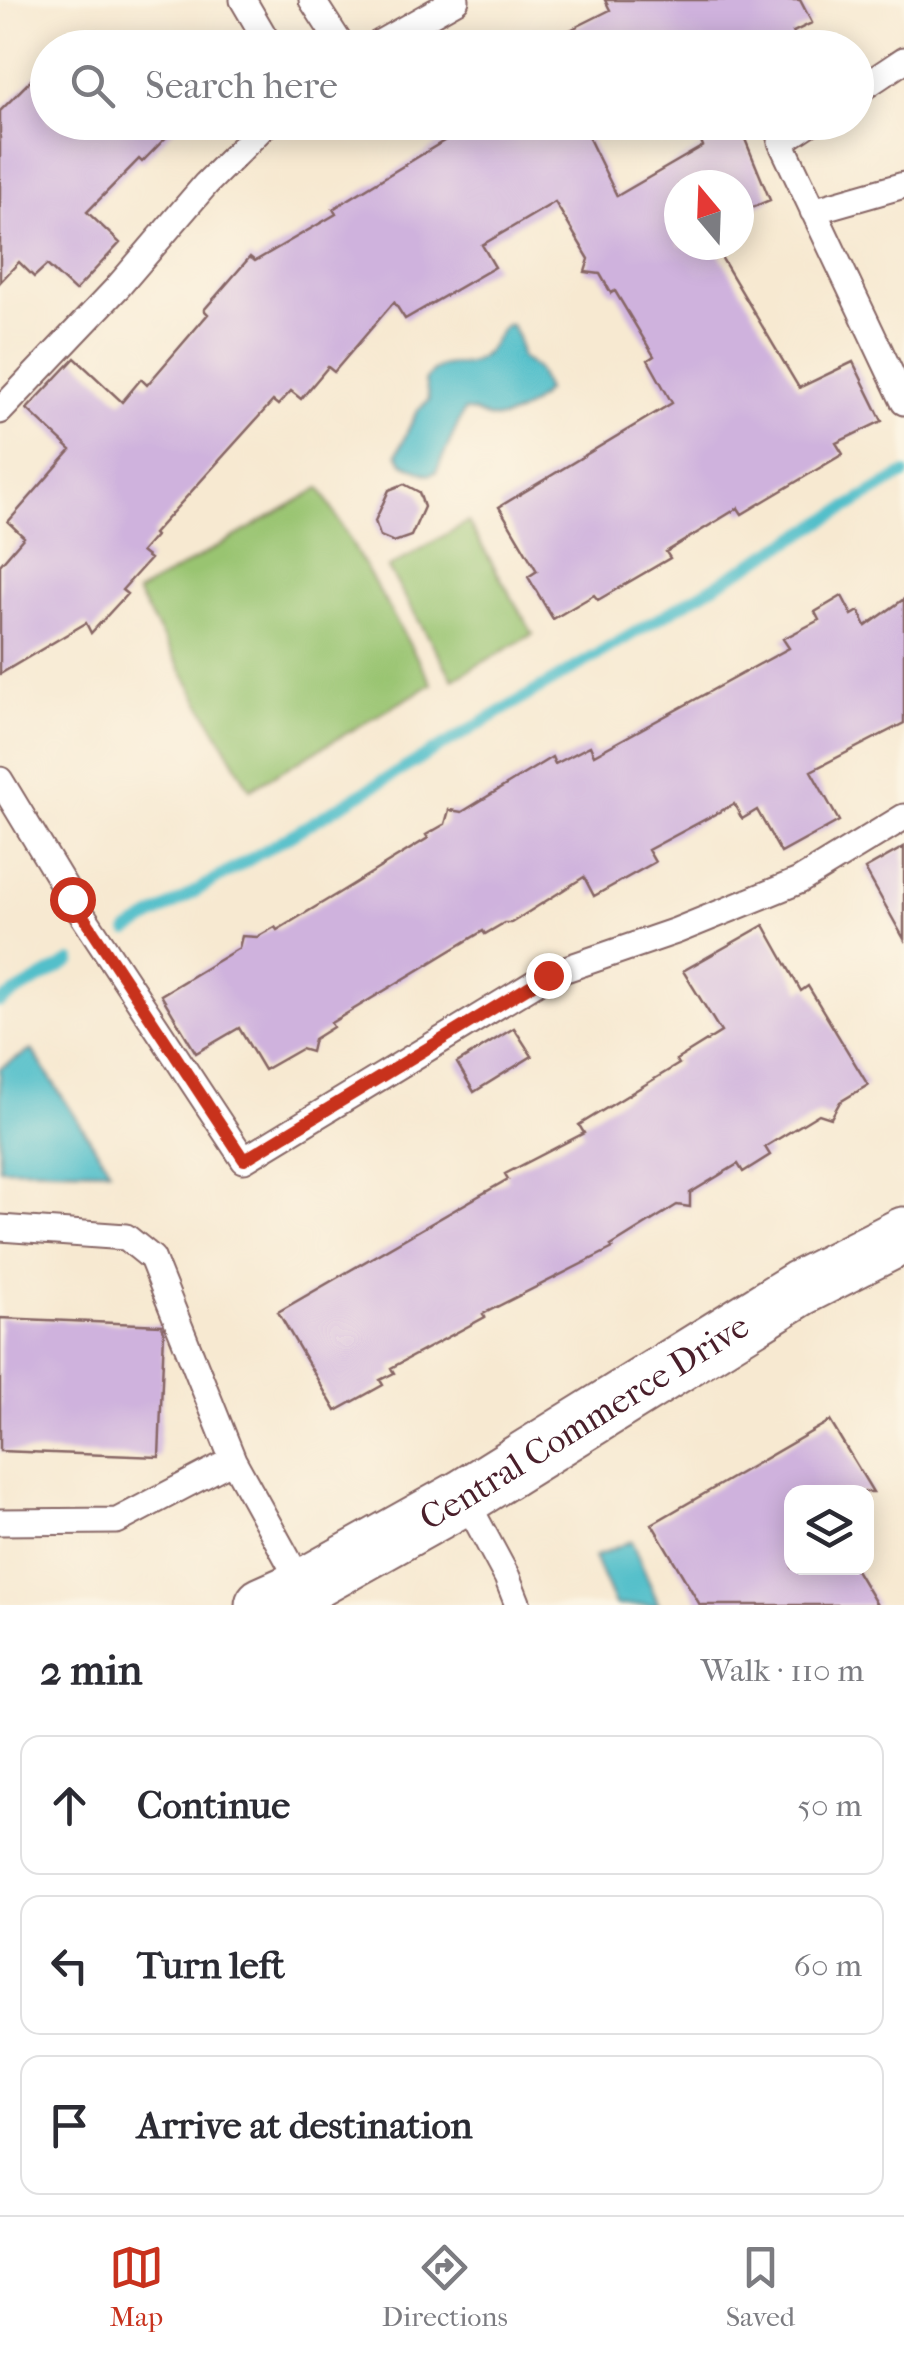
<!DOCTYPE html>
<meta charset="utf-8">
<style>
body{margin:0;font-family:"IM FELL French Canon",serif;background:#f2f2f3;color:#2b2b33}
.controls{position:absolute;right:30px;bottom:30px;display:grid;overflow:hidden;border-radius:20px;box-shadow:0 5px 25px #0003}
.controls button{width:90px;height:90px;display:grid;place-items:center;padding:0;border:0;border-bottom:2px solid #e1e1e2;background:#fff;color:#2b2b33;font:50px sans-serif}
.compass{position:absolute;left:664px;top:170px;width:90px;height:90px;border-radius:50%;background:#fff;box-shadow:0 5px 25px #0003;rotate:341deg}
.stop{position:absolute;width:30px;height:30px;margin:-22px;border:8px solid #c8321e;border-radius:50%;background:#fff}
.stop.end{background:#c8321e;border-color:#fff;box-shadow:0 2px 10px #0008}
.list{margin:0;padding:0;list-style:none}
h2{display:flex;justify-content:space-between;align-items:center;height:130px;margin:0;padding:0 40px;font-size:42px}
h2 small{font-size:32px;font-weight:400;color:#7c7c81}
.list li{display:grid;grid-template-columns:65px 1fr auto;gap:30px;align-items:center;box-sizing:border-box;height:140px;margin:0 20px 20px;padding:0 20px;border:2px solid #e1e1e2;border-radius:20px}
.list b{display:block;font-size:38px;white-space:nowrap}
.list em{font-size:32px;font-style:normal;color:#7c7c81}
.icon{flex:none;width:55px;height:55px;fill:none;stroke:currentColor;stroke-width:2;stroke-linecap:round;stroke-linejoin:round}
.map{position:relative;flex:none;width:904px;height:1605px;overflow:hidden}
.search{position:absolute;background:#fff;box-shadow:0 5px 25px #0003;left:30px;right:30px;top:30px;height:110px;display:flex;align-items:center;gap:25px;box-sizing:border-box;padding:0 35px;border-radius:55px;color:#7c7c81;font-size:38px}
.sheet{height:610px;background:#fff}
nav{display:flex;justify-content:space-around;align-items:center;box-sizing:border-box;height:140px;border-top:2px solid #e1e1e2;background:#fff;font-size:28px;color:#7c7c81}
nav a{display:grid;justify-items:center;gap:5px}
nav .on{color:#c8321e}
.map>svg:first-child{display:block}
.green{fill:#99c471;stroke:#72724e;stroke-width:2.5}
.water{fill:#52bfca;stroke:#4e6f7a;stroke-width:2.5}
.lines{fill:none;stroke-linecap:round;stroke-linejoin:round}
.stream{stroke:#52bfca;stroke-width:12}
.building{fill:#cfb2dd}
.lane-casing{stroke:#876665;stroke-width:29}
.secondary-casing{stroke:#876665;stroke-width:59}
.lane{stroke:#fff;stroke-width:25}
.secondary{stroke:#fff;stroke-width:55}
.route{stroke:#c8321e;stroke-width:12}
.labels{text-anchor:middle;stroke-width:8;stroke-linejoin:round;paint-order:stroke}
.street-label{font-size:35px;fill:#4a1f2b;stroke:#fcf5e5}
</style>
<div class="map">
<svg width="904" height="1605" viewBox="0 0 904 1605">
<rect width="100%" height="100%" fill="#fcf5e5"/>
<filter id="ink" filterUnits="userSpaceOnUse"><feTurbulence type="fractalNoise" baseFrequency=".01" numOctaves="2"/><feDisplacementMap in="SourceGraphic" scale="20" xChannelSelector="R" yChannelSelector="G"/><feConvolveMatrix kernelMatrix="1 2 1 2 8 2 1 2 1" color-interpolation-filters="sRGB"/></filter>
<filter id="wash" filterUnits="userSpaceOnUse"><feTurbulence type="fractalNoise" baseFrequency=".0048" numOctaves="4" result="noise"/><feDisplacementMap in="SourceGraphic" scale="40" xChannelSelector="R" yChannelSelector="G"/><feGaussianBlur stdDeviation="2.25" result="paint"/><feColorMatrix in="noise" values="0 0 0 0 0 0 0 0 0 0 0 0 0 0 0 0 0 1.4 0 .05"/><feComposite in="paint" operator="in"/></filter>
<g filter="url(#wash)">
<rect width="100%" height="100%" fill="#f7e9d1"/>
<path class="green" d="M320,488l112,196 -182,105 -113,-196z
M468,522l65,112 -80,45 -65,-111z"/>
<path class="water" d="M506,325h5l7,12 3,20 16,12 9,22c-14,14 -37,33 -59,26 -9,-3 -13,-7 -23,-6l-28,61 -8,3 -25,-12 -6,-9 20,-43 12,-11 -4,-19c17,-28 33,-8 56,-24 12,-8 14,-23 25,-32z
M32,1050l78,120 -110,-2v-100z
M631,1541l28,64h-44l-21,-48z"/>
<g class="lines">
<path class="stream" d="M128,931l776,-457
M0,1002l71,-41"/>
</g>
<g id="blocks">
<path class="building" d="M605,0h195l12,23 -19,9 3,6 -19,10h-243l76,-38z
M48,63v59h133l-39,40 -3,-3 -52,53 33,31 -45,48 -28,-26 -13,12 -15,-15 -19,20v-171z
M475,122h106l36,74 86,-50 -10,-24h45l32,78 -31,13v-28h-60v60h35l85,143 54,-26 29,59 -46,22 7,11 -101,60 -4,-6 -72,44 4,6 -72,42 -4,-5 -41,24 -25,-42 9,-6 -38,-64 173,-104 -24,-43 6,-4 -39,-65 -4,2 -11,-19 -15,-2 4,-13 -34,-57 -73,43 13,22 -90,52 -11,-17 -60,70 -6,-5 -27,32 -10,-8 -13,14 -5,-4 -120,133 2,2 -14,16 9,7 -28,31 5,4 -36,39 -5,-10 -86,51v-109l24,-28 -16,-15 63,-72 -44,-41 48,-51 47,44 19,-23 6,6 61,-71 -4,-4 46,-53 5,4 81,-47 -3,-5z
M404,484l15,8 5,15 -13,29 -17,6 -14,-6 -5,-15 14,-31z
M842,596l10,19 7,-4 7,15 38,-27v124l-93,48 28,50 -58,32 -24,-43 -15,9 -8,-15 -86,46 7,12 -61,34 -10,-19 -73,46h-7l-19,11 -2,-3 -152,92 2,4 -19,12 -3,13 -10,-3 -37,21 -25,-42 -43,25 -35,-58 78,-47 3,-12 15,1 18,-10 2,3 65,-39 86,-53 -2,-3 19,-11 4,-14 13,2 90,-55 3,7 35,-18 4,9 195,-107 -6,-9 36,-19 -4,-8z
M904,847v92l-39,-70z
M764,925l37,66 7,-5 60,99 -28,17 -9,16 -12,-4 -54,33 5,8 -27,17 -5,-8 -48,29v14l-13,-2 -66,41 2,2 -130,66 2,3 -94,51 3,5 -14,7 3,5 -47,26 -58,-99 230,-133 -3,-5 79,-41 -5,-8 100,-61 -3,-4 45,-28 -38,-61z
M514,1028l18,28 -58,36 -17,-29z
M0,1318l162,7 2,7 -5,125 -159,-6z
M830,1421l43,71h-81v76h63l22,37h-177l-48,-81z"/>
</g>
</g>
<g filter="url(#ink)">
<use href="#blocks" fill-opacity="0" stroke="#876665" stroke-width="2.5"/>
<g class="lines">
<defs>
<path id="lane" d="M243,0l28,48
M312,0l31,48
M371,48l85,-48
M856,92l48,-32
M811,122l-30,20 123,260
M813,211l91,-26
M0,411l117,-123 89,-104 62,-62
M0,780l72,119 172,261 304,-185 128,-44 123,-50 105,-64
M0,1228l126,9 26,21 81,202
M464,1497l43,80 11,28
M0,1522l117,-1 116,-61 70,127"/>
<g id="secondary">
<path id="s1" d="M263,1605l40,-18 161,-90 336,-209 104,-53"/>
</g>
</defs>
<use href="#lane" class="lane-casing"/>
<use href="#secondary" class="secondary-casing"/>
<use href="#lane" class="lane"/>
<use href="#secondary" class="secondary"/>
</g>
</g>
<g class="lines" filter="url(#ink)">
<path class="route" d="M72,899l172,261 304,-185"/>
</g>
<g class="labels">
<g class="street-label">
<text dy="12" stroke="none"><textPath href="#s1" startOffset="370">Central Commerce Drive</textPath></text>
</g>
</g>
</svg>
<div class="controls">
<button><svg class="icon" aria-label="layers" viewBox="0 0 24 24"><path d="M12 4l9 5-9 5-9-5zM3 14l9 5 9-5"/></svg></button>
</div>
<svg class="compass" viewBox="-18 -18 36 36"><path d="M0-13l5 13h-10z" fill="#e53935"/><path d="M0 13l5-13h-10z" fill="#7c7c81"/></svg>
<div class="stop" style="left:72px;top:899px"></div>
<div class="stop end" style="left:548px;top:975px"></div>
<div class="search"><svg class="icon" aria-label="search" viewBox="0 0 24 24"><circle cx="10" cy="10" r="6"/><path d="M15 15l6 6"/></svg>Search here</div>
</div>
<section class="sheet">
<h2>2 min<small>Walk · 110 m</small></h2>
<ul class="list">
<li><svg class="icon" aria-label="ahead" viewBox="0 0 24 24"><path d="M12 20V5M6 11l6-6 6 6"/></svg><div><b>Continue</b></div><em>50 m</em></li>
<li><svg class="icon" aria-label="left" viewBox="0 0 24 24"><path d="M17 20v-9H6M10 6l-5 5 5 5"/></svg><div><b>Turn left</b></div><em>60 m</em></li>
<li><svg class="icon" aria-label="arrive" viewBox="0 0 24 24"><path d="M6 21V4h12l-3 4 3 4H6"/></svg><div><b>Arrive at destination</b></div></li>
</ul>
</section>
<nav>
<a class="on"><svg class="icon" aria-label="map" viewBox="0 0 24 24"><path d="M3 6l6-2 6 2 6-2v14l-6 2-6-2-6 2zM9 4v14M15 6v14"/></svg>Map</a>
<a><svg class="icon" aria-label="directions" viewBox="0 0 24 24"><path d="M12 3l9 9-9 9-9-9zM9 14v-3h6M13 9l2 2-2 2"/></svg>Directions</a>
<a><svg class="icon" aria-label="saved" viewBox="0 0 24 24"><path d="M7 4h10v16l-5-4-5 4z"/></svg>Saved</a>
</nav>
